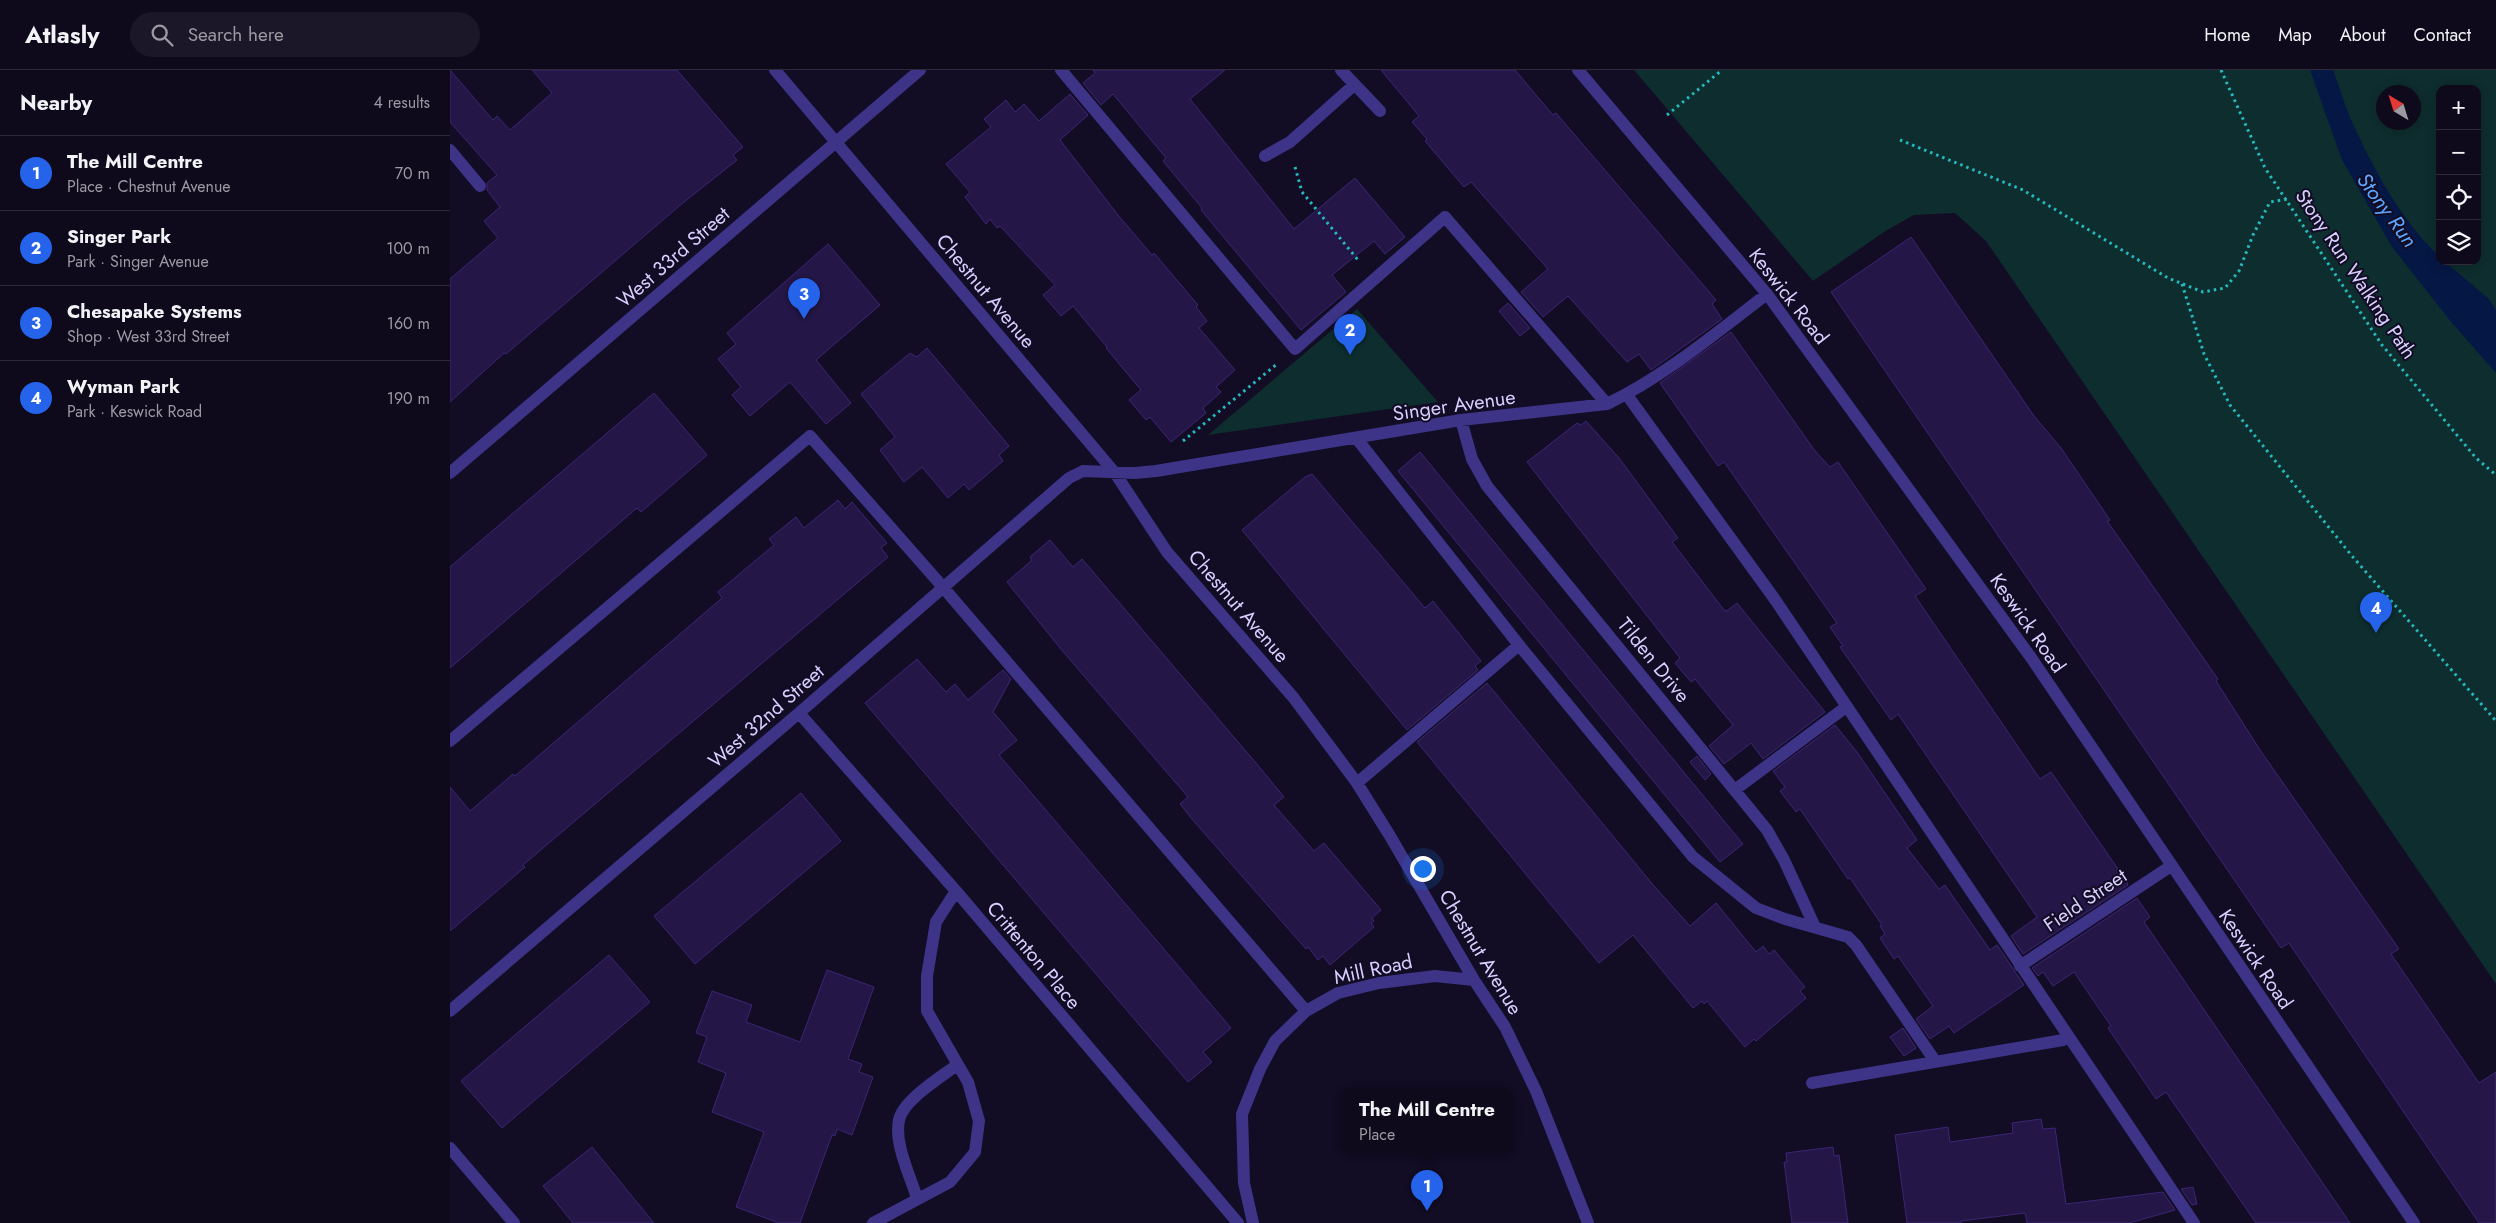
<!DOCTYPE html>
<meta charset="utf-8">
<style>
body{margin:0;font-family:Jost,sans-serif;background:#1c1728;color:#f1f3f6}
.controls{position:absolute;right:15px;top:15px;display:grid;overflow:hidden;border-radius:10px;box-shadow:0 2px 12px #0003}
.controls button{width:45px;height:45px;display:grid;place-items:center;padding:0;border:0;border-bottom:1px solid #2e2a3a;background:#0e091b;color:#f1f3f6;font:25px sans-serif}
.compass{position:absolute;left:1926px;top:15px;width:45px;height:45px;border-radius:50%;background:#0e091b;box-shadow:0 2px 12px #0003;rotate:322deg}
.you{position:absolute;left:972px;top:798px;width:18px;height:18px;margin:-12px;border:4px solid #fff;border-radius:50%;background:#1a73e8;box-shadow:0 0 0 8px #1a73e833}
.badge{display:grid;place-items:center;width:32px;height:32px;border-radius:50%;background:#2563eb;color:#fff;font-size:16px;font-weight:700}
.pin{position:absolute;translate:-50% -41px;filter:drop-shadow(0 1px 2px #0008)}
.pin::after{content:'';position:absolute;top:26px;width:18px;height:15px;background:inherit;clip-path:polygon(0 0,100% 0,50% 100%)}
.popup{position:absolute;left:892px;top:1018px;width:170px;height:65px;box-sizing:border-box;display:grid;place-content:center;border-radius:10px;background:#0e091b;filter:drop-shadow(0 1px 4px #0005);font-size:16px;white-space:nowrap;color:#9b9aa3}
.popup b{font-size:19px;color:#f1f3f6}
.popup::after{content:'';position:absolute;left:50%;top:100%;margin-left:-10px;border:10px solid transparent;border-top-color:#0e091b}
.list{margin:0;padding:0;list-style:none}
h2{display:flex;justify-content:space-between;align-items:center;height:65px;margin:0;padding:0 20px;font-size:21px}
h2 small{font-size:16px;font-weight:400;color:#9b9aa3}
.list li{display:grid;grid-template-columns:32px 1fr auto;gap:15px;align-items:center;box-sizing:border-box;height:75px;padding:0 20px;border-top:1px solid #2e2a3a}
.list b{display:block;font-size:19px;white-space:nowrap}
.list p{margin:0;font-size:16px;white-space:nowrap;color:#9b9aa3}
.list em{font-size:16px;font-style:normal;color:#9b9aa3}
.icon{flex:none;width:28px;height:28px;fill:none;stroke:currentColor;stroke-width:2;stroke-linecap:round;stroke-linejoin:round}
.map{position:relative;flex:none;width:2046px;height:1153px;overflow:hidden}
header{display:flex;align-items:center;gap:30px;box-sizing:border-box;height:70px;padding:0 25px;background:#0e091b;border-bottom:1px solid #2e2a3a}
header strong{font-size:24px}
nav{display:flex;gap:28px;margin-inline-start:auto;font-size:18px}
.search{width:350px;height:45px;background:#1c1728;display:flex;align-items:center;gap:12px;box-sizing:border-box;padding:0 18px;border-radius:28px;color:#9b9aa3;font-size:19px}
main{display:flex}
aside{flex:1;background:#0e091b}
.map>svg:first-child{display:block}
.green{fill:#0e2d2e;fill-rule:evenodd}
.water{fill:#051744}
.building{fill:#241646;stroke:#3d2675}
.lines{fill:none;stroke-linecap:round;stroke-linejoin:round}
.path{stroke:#24babe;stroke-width:3;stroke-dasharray:2.5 4;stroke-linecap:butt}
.minor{stroke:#3d3387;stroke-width:12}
.labels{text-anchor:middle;stroke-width:4;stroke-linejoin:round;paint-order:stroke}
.street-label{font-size:20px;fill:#d9cfff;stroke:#120c24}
.water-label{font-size:21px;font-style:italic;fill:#5da6ff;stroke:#120c24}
</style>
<header>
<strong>Atlasly</strong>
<div class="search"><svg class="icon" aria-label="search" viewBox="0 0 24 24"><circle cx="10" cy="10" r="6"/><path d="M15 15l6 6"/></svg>Search here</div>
<nav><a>Home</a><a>Map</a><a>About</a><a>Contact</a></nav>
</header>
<main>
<aside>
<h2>Nearby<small>4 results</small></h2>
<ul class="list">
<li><span class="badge">1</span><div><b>The Mill Centre</b><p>Place · Chestnut Avenue</p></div><em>70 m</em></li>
<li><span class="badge">2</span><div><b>Singer Park</b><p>Park · Singer Avenue</p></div><em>100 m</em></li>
<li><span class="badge">3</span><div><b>Chesapake Systems</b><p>Shop · West 33rd Street</p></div><em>160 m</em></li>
<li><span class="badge">4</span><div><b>Wyman Park</b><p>Park · Keswick Road</p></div><em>190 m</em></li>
</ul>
</aside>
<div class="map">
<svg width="2046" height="1153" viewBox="0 0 2046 1153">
<rect width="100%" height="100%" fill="#120c24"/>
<path class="green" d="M1184,0h862v914l-510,-743 -31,-28 -41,2 -30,17 -71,49zM1990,19h37v172h-37zM1934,22h30v30h-30z
M907,239l81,93 -230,33z"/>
<path class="water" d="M1860,0h23c7,18 12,37 20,54 22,48 48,96 87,133v4h4l45,38 7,11v63l-44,-50 -60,-76 -50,-87z"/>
<path class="building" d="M0,0l43,50 4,-4 13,14 42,-37 -20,-23h145l66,77 -10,8 4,5 -53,42 -178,152 -2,-1 -54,49v-123l48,-41 -14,-17 16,-14 -13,-17v-7l10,-8 -47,-53z
M643,0h132l-35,29 104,130 61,-51 50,59 -20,17 -11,-13 -42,34 14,17 -45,38 -100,-120 1,-2 -39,-47 3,-3 -53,-64 -12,11 -18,-22 12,-10z
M931,0h134l38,45 3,-2 160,187 -4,4 10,15 -71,51 -12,-16 -12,8 -59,-66 -25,21 -22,-25 27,-23 -77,-87 -7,5 -39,-46 2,-2 -15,-17 7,-6z
M620,24l18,21 -28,25 58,75 34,40 2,-2 44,52 -2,2 11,14 -8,7 36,42 -19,17 5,5 -18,16 3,5 -35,29 -21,-25 -4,3 -17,-20 12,-10 -35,-42 1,-1 -34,-41 -12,10 -18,-21 12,-10 -55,-59 -3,2 -7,-9 -4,5 -21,-27 5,-5 -24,-28 45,-37 -7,-8 22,-19 9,12 9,-8 15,17z
M1461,167l123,179 27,32 49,72 -3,1 111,158 -2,2 44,69 139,199 -8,5 88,129 17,-11v151h-17l-190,-280 -8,5 -450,-656z
M378,174l52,61 -64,55 35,43 -25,21 -36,-42 -40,34 -18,-21 9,-8 -23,-28 18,-15 -9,-11z
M1058,233l22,25 -10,8 -21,-25z
M1281,262l84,119 15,16 8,-5 88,127 -11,7 125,183 11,-7 76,110 1,3 -105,69 -12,-18 26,-19 -139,-203 -7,6 -51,-73 3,-1 -13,-19 7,-4 -113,-161 -6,4 -58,-83z
M477,278l82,98 -10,9 4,6 -34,29 -5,-6 -16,14 -26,-31 -18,15 -24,-32 15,-13 -34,-43 49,-41 7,4z
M204,323l53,62 -66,57 -4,-4 -187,160v-101z
M1136,351l33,37 59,80 -6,4 52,68 3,1 10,-8 88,109 -62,47 -12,-16 -27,21 -15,-18 24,-21 -38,-46 -4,3 -16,-19 5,-5 -153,-196 50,-39 4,2z
M970,382l323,392 -23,18 -322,-391z
M862,404l113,134 8,-7 48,60 -6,5 3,4 -71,60 -165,-200 63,-53z
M388,430l7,9 7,-7 35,41 -6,5 7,9 -325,274 -40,34 2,2 -75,64v-144l20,24 43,-37 2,2 207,-178 -4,-6 56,-47 -5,-6 27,-22 8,11z
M600,470l23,27 9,-8 174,204 28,34 -10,8 40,46 10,-8 57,67 -9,8 2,3 -3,2 3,4 -44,38 -7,-9 -5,4 -10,-13 -2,2 -115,-131 -11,-14 8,-7 -128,-149 -53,-66 25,-22 -2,-3z
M467,589l29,33 9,-8 13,16 35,-30 8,9 -18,33 24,28 -18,15 232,273 -28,24 9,10 -24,20 -323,-379z
M1037,613l167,203 36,40 26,-23 40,49 7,-6 6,8 5,-4 31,37 -5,4 6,7 -50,43 -2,-2 -9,8 -38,-46 -3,3 -2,-3 -9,7 -60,-73 -34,28 -182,-221z
M1385,655l22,27 60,88 -10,8 32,41 6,-4 45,65 7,-5 27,40 -70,48 -5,-7 -19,13 -14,-20 17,-13 -35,-50 -4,3 -14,-21 5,-4 -5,-8 2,-1 -32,-47 -2,1 -48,-70 -4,3 -16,-21 5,-4 -12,-16z
M1247,686l14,18 -6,6 -15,-18z
M351,723l40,48 -146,123 -41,-48z
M1687,828l13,19 -6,5 206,301h-94l-90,-131 -10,7 -48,-71 3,-2 -37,-54 -21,14 -10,-14 -5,4 -6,-8z
M159,885l41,47 -148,126 -41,-47z
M377,900l47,17 -26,72 14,5 -3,8 14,5 -21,58 -15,-6 -2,7 -3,-1 -32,88h-21l-43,-16 28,-75 -52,-20 14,-39 -28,-11 9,-25 -11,-4 16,-42 40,14 -6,17 54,20z
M1453,958l13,20 -12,8 -14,-19z
M1591,1049l2,10 12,-1 11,76 97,-12 12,18 -46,13h-102l-2,-10 -64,8v2h-54l-12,-88 53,-8 2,15 63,-9 -1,-10z
M142,1077l39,48 23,28h-81l-30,-37z
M1383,1077l1,9 5,-1 9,68h-56l-8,-61h3l-1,-9z
M1743,1117l4,17 -5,1 -11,-16z"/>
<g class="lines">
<path class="path" d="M1771,0l44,98 117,177 94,113 20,17
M1217,45l55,-45
M1450,70l123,50 145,88 35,14 22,-4 14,-17 14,-36 17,-33 18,-3
M845,97l7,25 56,68
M1732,214l22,70 26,51 122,151 144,165
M733,371l94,-77"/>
<path class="minor" d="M325,0l340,403 52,79 126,145 64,86 33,53 84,144 31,47 31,64 52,132
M611,0l234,279 150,-132 162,187
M891,0l39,41
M1128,0l189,224 265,365 382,564
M0,80l30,36
M815,86l25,-14 64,-57
M1177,325l149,206 418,622
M1011,350l11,39 15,27 280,344 17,30 31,67
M907,369l162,206 174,212 63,51 29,11 63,18 8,8 79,116
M0,403l470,-403
M349,643l157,178 282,332
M0,671l360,-305 132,150 364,425
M907,713l162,-138
M1286,719l110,-82
M1570,896l151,-100
M0,941l349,-298 270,-235 14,-7 52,2 21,-2 305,-51 146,-16c58,-28 109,-71 160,-110
M1362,1013l251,-43
M0,1078l64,75
M467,1128c-7,-23 -23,-54 -18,-78 4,-20 42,-43 58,-55
M423,1153l77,-41 25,-30 4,-31 -11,-39 -41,-71v-35l9,-54 20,-31
M803,1153l-9,-40 -2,-69 18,-45 15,-28 31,-30 32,-18 41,-10 56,-7 39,4"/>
</g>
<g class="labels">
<g class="street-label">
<text transform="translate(223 187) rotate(-41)" y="7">West 33rd Street</text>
<text transform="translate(1906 204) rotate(56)" y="7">Stony Run Walking Path</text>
<text transform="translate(536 221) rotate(50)" y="7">Chestnut Avenue</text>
<text transform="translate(1339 226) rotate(52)" y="7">Keswick Road</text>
<text transform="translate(1004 335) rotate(-8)" y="7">Singer Avenue</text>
<text transform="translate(789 536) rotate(49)" y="7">Chestnut Avenue</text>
<text transform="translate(1578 553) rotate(55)" y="7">Keswick Road</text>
<text transform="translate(1204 590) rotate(51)" y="7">Tilden Drive</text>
<text transform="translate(316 646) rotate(-41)" y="7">West 32nd Street</text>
<text transform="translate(1635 830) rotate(-34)" y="7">Field Street</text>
<text transform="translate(1031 882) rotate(59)" y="7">Chestnut Avenue</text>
<text transform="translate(584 885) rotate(50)" y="7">Crittenton Place</text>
<text transform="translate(1806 889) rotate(56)" y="7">Keswick Road</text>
<text transform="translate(923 899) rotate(-12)" y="7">Mill Road</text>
</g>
<g class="water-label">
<text transform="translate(1937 140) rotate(54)" y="7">Stony Run</text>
</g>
</g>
</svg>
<div class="controls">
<button>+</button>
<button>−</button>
<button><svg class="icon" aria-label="locate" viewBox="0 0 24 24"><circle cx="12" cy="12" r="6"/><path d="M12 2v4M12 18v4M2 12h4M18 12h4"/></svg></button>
<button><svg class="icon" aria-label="layers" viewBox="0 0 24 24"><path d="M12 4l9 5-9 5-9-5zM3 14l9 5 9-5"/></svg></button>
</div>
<svg class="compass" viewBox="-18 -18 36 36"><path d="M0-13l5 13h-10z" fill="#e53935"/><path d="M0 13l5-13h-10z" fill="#9b9aa3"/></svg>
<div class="you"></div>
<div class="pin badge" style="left:977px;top:1141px">1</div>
<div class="popup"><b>The Mill Centre</b>Place</div>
<div class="pin badge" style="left:900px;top:285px">2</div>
<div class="pin badge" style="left:354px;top:249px">3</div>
<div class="pin badge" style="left:1926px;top:563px">4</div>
</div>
</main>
